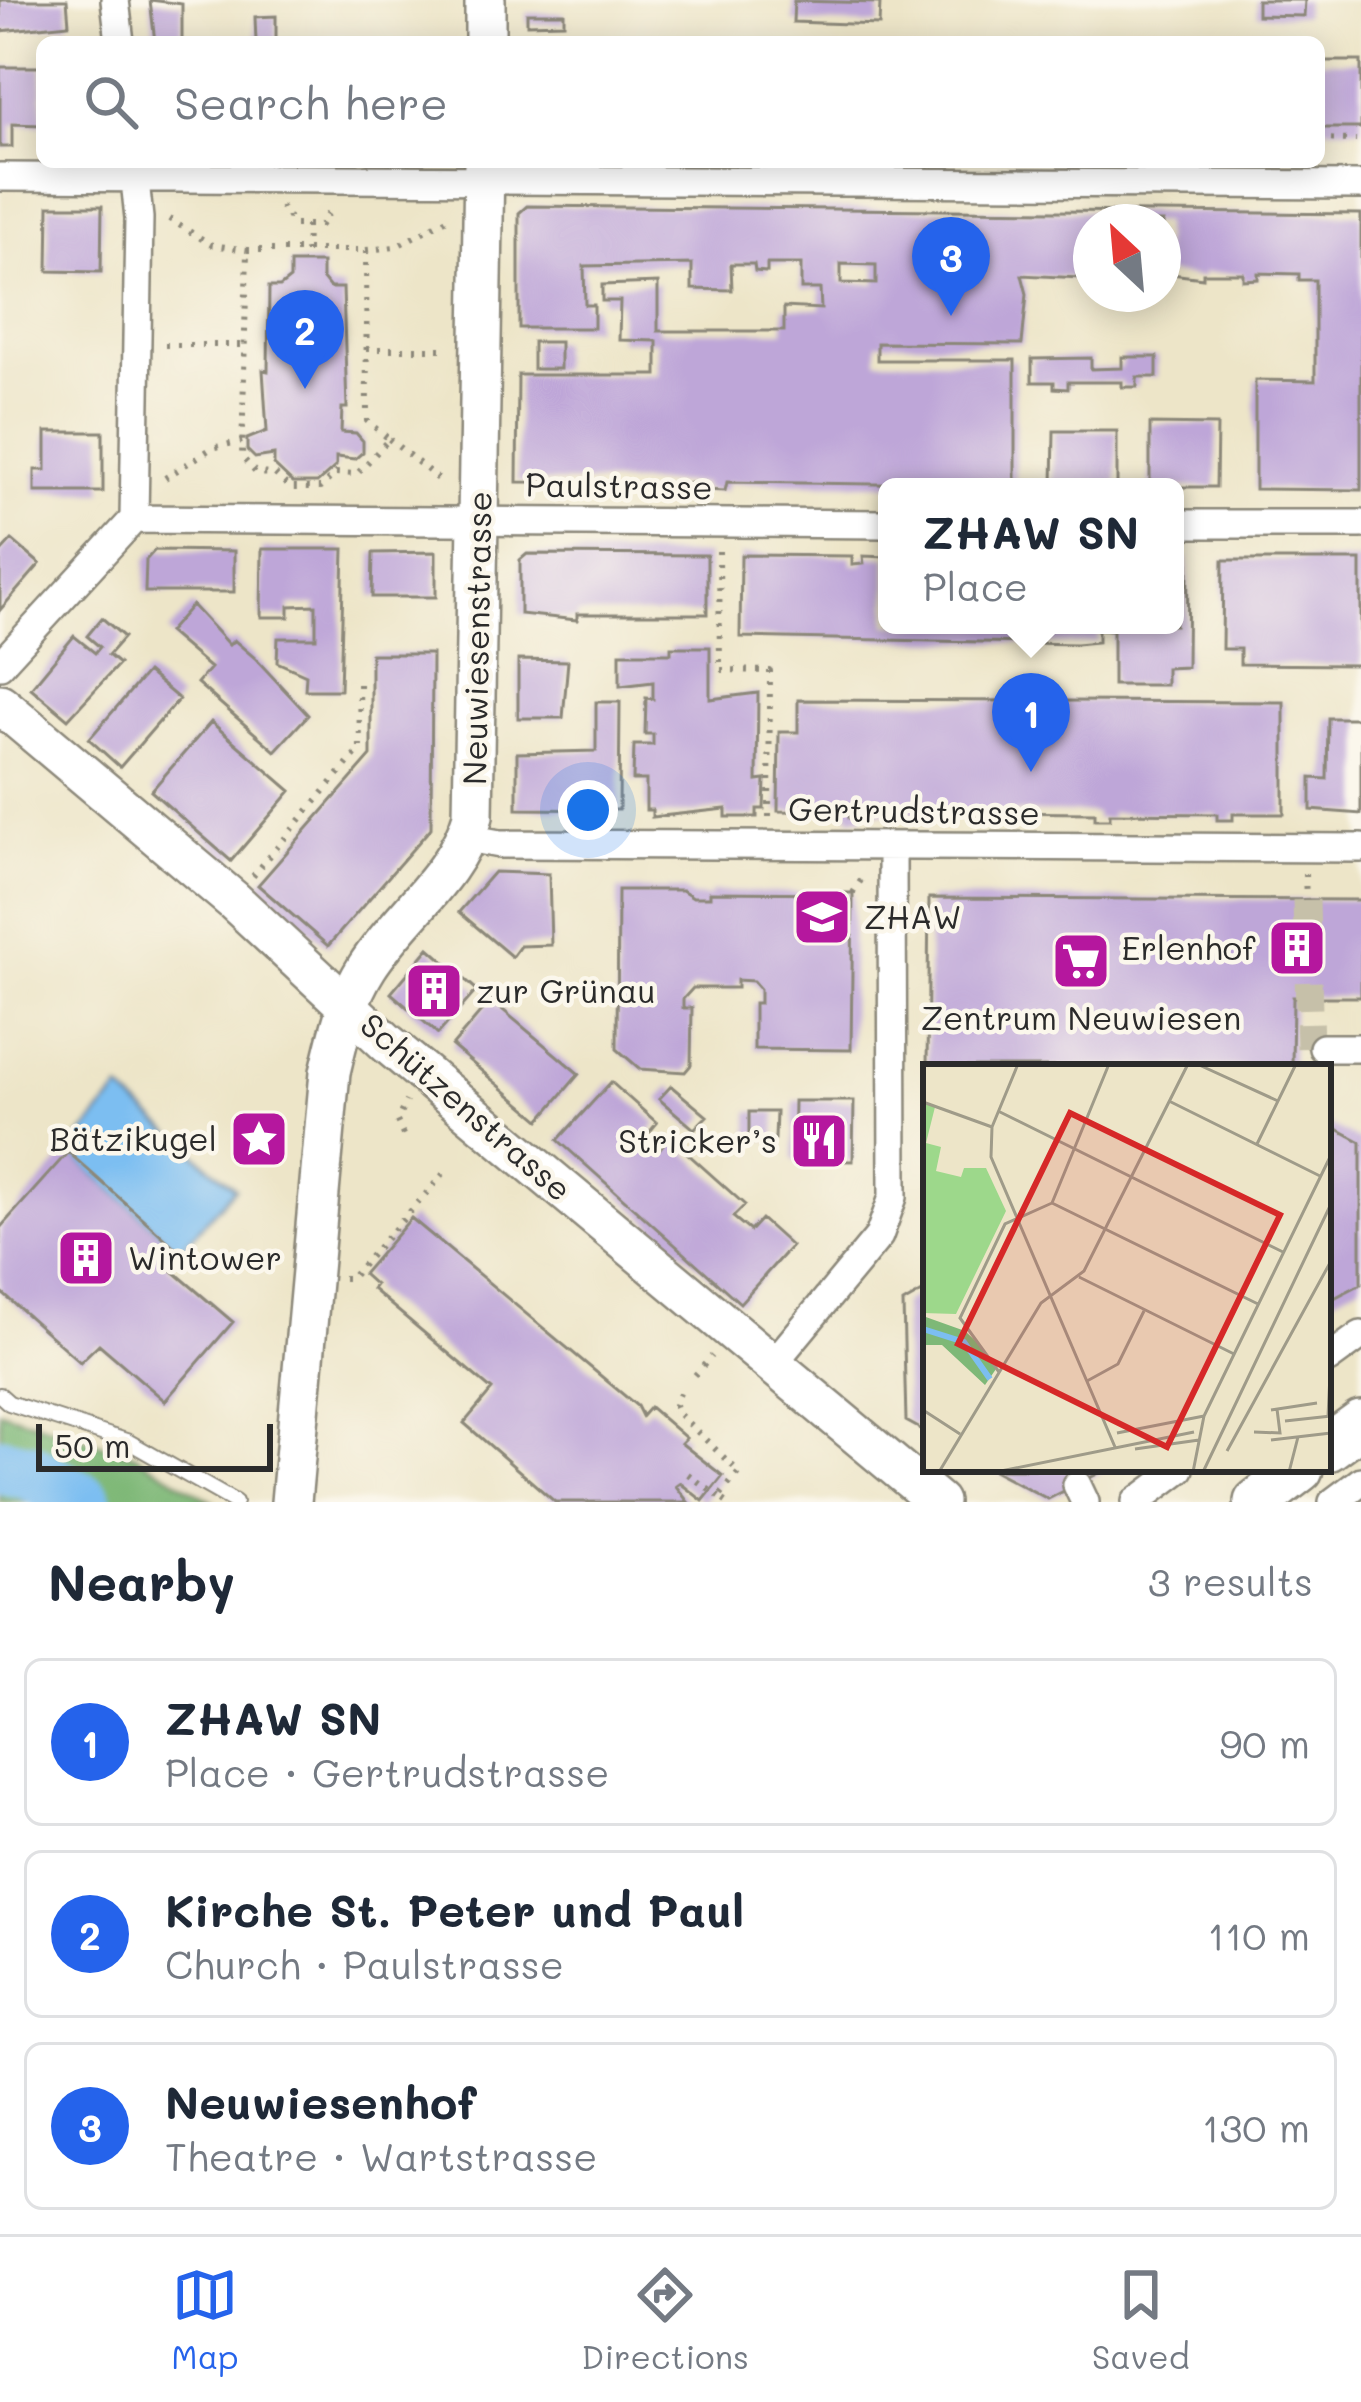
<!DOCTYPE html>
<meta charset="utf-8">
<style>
body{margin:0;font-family:Mali,sans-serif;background:#f6f6f7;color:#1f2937}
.compass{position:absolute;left:1073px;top:204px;width:108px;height:108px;border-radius:50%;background:#fff;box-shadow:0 6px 30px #0003;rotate:334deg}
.scale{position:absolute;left:36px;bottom:30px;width:237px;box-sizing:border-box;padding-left:12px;border:6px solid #2b2b2b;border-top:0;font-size:33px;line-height:42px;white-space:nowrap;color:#2b2b2b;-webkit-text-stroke:9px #fbf7ec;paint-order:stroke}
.you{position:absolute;left:588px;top:810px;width:42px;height:42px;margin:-30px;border:9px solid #fff;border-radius:50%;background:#1a73e8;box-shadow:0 0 0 18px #1a73e833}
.badge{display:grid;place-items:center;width:78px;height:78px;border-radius:50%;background:#2563eb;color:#fff;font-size:39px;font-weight:700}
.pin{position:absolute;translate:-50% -99px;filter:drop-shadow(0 3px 6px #0008)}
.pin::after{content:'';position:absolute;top:63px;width:42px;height:36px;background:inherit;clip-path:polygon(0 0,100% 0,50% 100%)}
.popup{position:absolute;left:878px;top:478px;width:306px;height:156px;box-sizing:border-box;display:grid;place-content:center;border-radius:18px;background:#fff;filter:drop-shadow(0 3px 9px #0005);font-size:39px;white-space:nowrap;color:#747a83}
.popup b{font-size:45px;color:#1f2937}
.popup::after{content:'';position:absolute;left:50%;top:100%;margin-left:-24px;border:24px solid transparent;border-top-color:#fff}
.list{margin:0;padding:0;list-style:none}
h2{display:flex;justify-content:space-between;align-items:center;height:156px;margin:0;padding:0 48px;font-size:51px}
h2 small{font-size:39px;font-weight:400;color:#747a83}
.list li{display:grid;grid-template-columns:78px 1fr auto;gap:36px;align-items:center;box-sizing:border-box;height:168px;margin:0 24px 24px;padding:0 24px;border:3px solid #e0e1e3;border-radius:18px}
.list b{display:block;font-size:45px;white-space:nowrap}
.list p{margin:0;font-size:39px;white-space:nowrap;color:#747a83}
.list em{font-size:39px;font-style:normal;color:#747a83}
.icon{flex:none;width:66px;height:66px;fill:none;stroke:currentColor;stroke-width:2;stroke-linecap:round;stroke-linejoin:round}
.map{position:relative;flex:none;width:1361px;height:1502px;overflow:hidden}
.search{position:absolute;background:#fff;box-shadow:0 6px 30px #0003;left:36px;right:36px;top:36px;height:132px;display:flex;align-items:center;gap:30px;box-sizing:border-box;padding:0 42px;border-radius:18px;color:#747a83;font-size:45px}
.sheet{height:732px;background:#fff}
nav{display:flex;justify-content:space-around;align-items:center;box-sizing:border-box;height:168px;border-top:3px solid #e0e1e3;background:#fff;font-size:33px;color:#747a83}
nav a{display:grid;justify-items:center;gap:6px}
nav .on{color:#2563eb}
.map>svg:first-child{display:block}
.forest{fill:#7eb877;stroke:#547251;stroke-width:3}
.water{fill:#7cbef1;stroke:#54748e;stroke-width:3}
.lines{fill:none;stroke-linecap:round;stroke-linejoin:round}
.river{stroke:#7cbef1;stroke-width:57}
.building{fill:#bea6d8;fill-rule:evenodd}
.street-tunnel{stroke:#c6c0a9;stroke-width:27;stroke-dasharray:27 14;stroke-linecap:butt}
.lane-casing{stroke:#8c887a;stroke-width:18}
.street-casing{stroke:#8c887a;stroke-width:32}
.secondary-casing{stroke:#8c887a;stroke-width:44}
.primary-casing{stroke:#8c887a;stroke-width:50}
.path{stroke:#8c887a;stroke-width:6;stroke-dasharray:3 9;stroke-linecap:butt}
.lane{stroke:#fff;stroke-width:14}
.street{stroke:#fff;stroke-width:27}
.secondary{stroke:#fff;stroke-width:39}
.primary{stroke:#fff;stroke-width:45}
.labels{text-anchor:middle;stroke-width:9;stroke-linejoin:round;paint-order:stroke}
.street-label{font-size:33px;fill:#2b2b2b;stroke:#fbf7ec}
.poi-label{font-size:33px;fill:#2b2b2b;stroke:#fbf7ec;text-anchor:start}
.inset-river{fill:none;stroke:#7cbef1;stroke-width:6}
.inset-road{fill:none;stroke:#9f9b89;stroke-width:3}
.view{fill:#d62828;fill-opacity:0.15;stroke:#d62828;stroke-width:6}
.inset-edge{fill:none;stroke:#2b2b2b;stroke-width:6}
</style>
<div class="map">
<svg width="1361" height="1502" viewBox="0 0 1361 1502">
<rect width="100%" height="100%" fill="#fbf7ec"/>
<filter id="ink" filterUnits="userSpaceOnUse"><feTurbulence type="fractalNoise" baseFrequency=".00833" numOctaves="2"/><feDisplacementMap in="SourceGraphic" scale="24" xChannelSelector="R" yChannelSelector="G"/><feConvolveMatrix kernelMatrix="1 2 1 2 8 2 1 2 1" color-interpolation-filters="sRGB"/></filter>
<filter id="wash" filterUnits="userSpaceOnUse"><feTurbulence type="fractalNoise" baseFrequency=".004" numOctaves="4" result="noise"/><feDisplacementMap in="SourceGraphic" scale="48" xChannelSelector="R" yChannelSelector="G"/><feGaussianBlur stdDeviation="2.7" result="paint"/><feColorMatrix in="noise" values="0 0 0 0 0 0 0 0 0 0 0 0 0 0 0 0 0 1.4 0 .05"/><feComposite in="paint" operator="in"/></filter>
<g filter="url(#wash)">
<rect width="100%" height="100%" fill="#ede5c8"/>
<path class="forest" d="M0,1411l135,44 78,47h-213z"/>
<path class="water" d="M120,1090l115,98 -56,63 -111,-99z"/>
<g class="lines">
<path class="river" d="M0,1465l29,6 55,31"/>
</g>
<g id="blocks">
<path class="building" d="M0,0h67l2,24 -69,7z
M150,0l32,4v38h-27z
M1257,0h48l-1,16 -47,-1z
M794,1l86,2 -1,22 -86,-3z
M527,13h37v10l-37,1z
M276,16v26h-20l-1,-25z
M1319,61h42v67h-42z
M0,67h42v58l-30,-1v23h-12z
M49,206h53l-1,66 -53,-1z
M527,206l834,8v276l-106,-1v-109l60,1v-101h-16v-6l-41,-1v6l-15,1v-7h-40v5l-40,-5v-51h-72v50h-11v6l-58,-3 5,19 -5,50 -145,-1v17h138v126l-288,-4 -2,9 -21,-1 -1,-7 -186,-1 1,-107h139v-34l-38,-1 1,-39h-18v-16l56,-2v48h126v-24l37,2 -1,-20h-19v-25h-34v8l-12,-1 -1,-7h-23l1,26 -40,-1v-25l-108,2 1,39h9v23h-75v-115zM841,264l35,1v19l-35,-1z
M290,263h32v15l8,10h13l4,120h-5l-1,24 15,1 7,8v11l-8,7 -19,-2v9l-19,17h-24l-19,-18v-10l-19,3 -8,-8v-11l20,-8 -4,-61 5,1 1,-84h11l10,-8z
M533,342h27v27h-27z
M1122,357h35v20h-20v10h-15v-5h-54v7l-14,-1v-6h-22v-23l59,-1v11l31,-1z
M1150,424l67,1 -1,62h-66z
M1054,431h63v56h-64z
M46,432h57v60h-68v-22h11z
M12,540l28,24 -40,46v-57z
M262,549h82l-4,141h-35l1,-15 -29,-13 1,-24h38v-33l-27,1v11h-28z
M155,550l79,1v41h-89l1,-32z
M436,552v45h-64l1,-44z
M527,554l180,1v59h-130v6l-57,-6v-54z
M741,555l111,1v9l12,-1 -1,-8 24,1v68h288v-68l13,1 -1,109 -21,1v17h-53v-55l-15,-1v13l-22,2 -336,-7z
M1223,560h138v105l-121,-1v-15h-18z
M192,605l37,40 5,-5 21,18 53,57 -33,36 -78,-68 13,-15 -42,-36z
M102,618l22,19 -16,18 11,9 -51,55 -37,-31 43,-52 21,17 5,-6 -13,-11z
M671,647h39v52l48,-6 -1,88 8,-1 -1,29h-7v8h-31v-8l-74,8v-7h-6v-30h-13l1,-35h19v-11h-8l1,-36 7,1v-17l-33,4v-33h51z
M371,654h61l-1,174 -103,118 -70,-61 113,-129z
M518,660l50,1 -5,57h-45z
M147,672l32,27 -59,68 -31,-28z
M798,700l486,2v112h-51v6h-16v-6l-107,-1v6h-15v-6l-108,-1v6h-15v-5l-108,-1v5l-15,1v-6l-71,-1 1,-79h19z
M596,702h24l-1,108 -102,-1v-56l79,-2z
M1328,718h33v96l-50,-4v-32l16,1z
M211,722l80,69 -60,70 -80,-70z
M494,872l55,2 2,71 -31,1 -8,11 -53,-45z
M618,890h64l11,7h17v-5l143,1 -2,157 -97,-1v-46h6v-14l-7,-8 -16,-1v8h-44l-10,11v9h9l-1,57 -6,7 -45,-3 -23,-20z
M929,898l432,2v97h-68l-1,70h-365z
M429,948l48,42 -39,44 -47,-41z
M491,1000l88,74 -39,46 -88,-74z
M611,1082l46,41 -11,13 14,12 9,-11 76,68 -12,12 17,14 11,-12 30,27 -51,57 -182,-163z
M671,1086l36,30 -13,13 -35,-30z
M794,1101h60l-1,60 -60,-1z
M749,1112h27l-1,27h-26z
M1328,1124l33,18v142l-33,17z
M68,1152l111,99 -13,14 67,57 -68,79 -66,-57 -19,18 -80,-71v-63z
M411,1218l226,188 5,10 8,-9 36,31 -5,5 42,33 -20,25 -23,-18 -4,3 12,16h-133l-91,-79 28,-33 -120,-101 3,-4 -12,-11z
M926,1290v142l-20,-11 -3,-118z
M991,1469h116l-59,30z"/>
</g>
</g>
<g filter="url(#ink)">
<use href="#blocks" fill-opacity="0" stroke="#8c887a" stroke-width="3"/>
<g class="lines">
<path class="street-tunnel" d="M1306,900l4,148"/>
<defs>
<path id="lane" d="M0,1395l9,8 120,39 106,60"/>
<path id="street" d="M115,0l5,42
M0,177l1361,8
M134,519l753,5
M1175,524h186
M0,665l134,-146 5,-301 -6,-56
M467,838l33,6 861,4
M1323,1048h38
M1328,1359l33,-24
M772,1365l107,-129 14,-39 -1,-349
M1077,1485l8,17
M1136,1502l44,-33
M1333,1502l28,-21"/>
<path id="secondary" d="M485,42v-42
M0,704l233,196 154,143 551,459
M291,1502l39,-430c9,-38 16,-72 37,-105 34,-53 88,-89 106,-151l11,-654"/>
<path id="primary" d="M1328,1448l33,-24
M1257,1502l43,-33"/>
</defs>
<use href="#lane" class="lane-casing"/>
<use href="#street" class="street-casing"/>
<use href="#secondary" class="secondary-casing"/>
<use href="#primary" class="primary-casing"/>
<path class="path" d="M1319,139l37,1
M281,206l13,19h13l-1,38
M169,219l43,26 35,5
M307,225h13l13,-19
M247,250h119l1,171 22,18 -32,35 -21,-1 -16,15h-30l-15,-14 -19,-1 -14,-16z
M366,250l29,-3 52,-28
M165,345h81
M366,349h80
M389,439l53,43
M165,478l47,-30 30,-7
M719,551l1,119 50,1 -1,147
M1305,874l1,26
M253,876l107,-127 -1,-67
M853,893l10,-16
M403,1135l-6,-14 9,-20
M343,1278h8l94,-106
M695,1375l17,-19
M680,1393l-5,12 4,9 60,58 -20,25 7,5
M688,1474l31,23"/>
<use href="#lane" class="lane"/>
<use href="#street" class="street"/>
<use href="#secondary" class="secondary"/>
<use href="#primary" class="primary"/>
</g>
</g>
<defs>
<symbol id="university-square" viewBox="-11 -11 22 22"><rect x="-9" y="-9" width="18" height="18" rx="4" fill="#b5179e" stroke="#fbf7ec"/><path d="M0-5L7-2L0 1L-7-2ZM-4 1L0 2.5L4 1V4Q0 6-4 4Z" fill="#fff"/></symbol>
<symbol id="building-square" viewBox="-11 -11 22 22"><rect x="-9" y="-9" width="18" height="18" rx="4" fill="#b5179e" stroke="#fbf7ec"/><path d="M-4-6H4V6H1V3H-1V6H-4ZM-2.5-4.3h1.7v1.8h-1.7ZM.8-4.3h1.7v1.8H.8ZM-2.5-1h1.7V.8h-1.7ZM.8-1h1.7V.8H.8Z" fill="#fff"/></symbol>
<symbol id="supermarket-square" viewBox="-11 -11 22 22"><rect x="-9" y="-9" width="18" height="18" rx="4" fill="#b5179e" stroke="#fbf7ec"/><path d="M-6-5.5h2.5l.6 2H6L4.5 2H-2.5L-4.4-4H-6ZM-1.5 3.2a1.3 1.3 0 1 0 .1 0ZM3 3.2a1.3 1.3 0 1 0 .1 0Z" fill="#fff"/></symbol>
<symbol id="sight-square" viewBox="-11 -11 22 22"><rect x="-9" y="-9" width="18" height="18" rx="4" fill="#b5179e" stroke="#fbf7ec"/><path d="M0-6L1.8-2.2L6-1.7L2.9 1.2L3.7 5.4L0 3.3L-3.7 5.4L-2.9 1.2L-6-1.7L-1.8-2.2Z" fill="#fff"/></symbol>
<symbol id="restaurant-square" viewBox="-11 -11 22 22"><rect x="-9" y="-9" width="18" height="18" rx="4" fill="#b5179e" stroke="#fbf7ec"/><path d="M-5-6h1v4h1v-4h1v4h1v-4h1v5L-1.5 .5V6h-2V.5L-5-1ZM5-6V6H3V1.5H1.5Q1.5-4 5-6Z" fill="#fff"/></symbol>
</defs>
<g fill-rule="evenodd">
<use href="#university-square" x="789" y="884" width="66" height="66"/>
<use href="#building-square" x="1264" y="915" width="66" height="66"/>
<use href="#supermarket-square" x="1048" y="928" width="66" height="66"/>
<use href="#building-square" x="401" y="958" width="66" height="66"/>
<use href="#sight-square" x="226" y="1106" width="66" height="66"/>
<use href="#restaurant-square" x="786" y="1108" width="66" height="66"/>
<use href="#building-square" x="53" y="1225" width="66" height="66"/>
</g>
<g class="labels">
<g class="street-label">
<text transform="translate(619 486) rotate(1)" y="12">Paulstrasse</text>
<text transform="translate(477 638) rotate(-89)" y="12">Neuwiesenstrasse</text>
<text transform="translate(914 811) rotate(1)" y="12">Gertrudstrasse</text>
<text transform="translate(466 1107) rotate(41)" y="12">Schützenstrasse</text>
</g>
<g class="poi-label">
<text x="864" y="929">ZHAW</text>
<text x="1255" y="960" text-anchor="end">Erlenhof</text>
<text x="476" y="1003">zur Grünau</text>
<text x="1081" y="1030" text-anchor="middle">Zentrum Neuwiesen</text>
<text x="217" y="1151" text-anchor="end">Bätzikugel</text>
<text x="777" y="1153" text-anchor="end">Stricker’s</text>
<text x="128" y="1270">Wintower</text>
</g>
</g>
<g transform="translate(923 1064)">
<rect width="408" height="408" fill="#ede5c8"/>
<path d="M0,38l12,5 -9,36 15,4 -5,24 25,6 3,-9h22l20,43 -50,103 -33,-1z" fill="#9dd88b"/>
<path d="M0,252l42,15 17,16 14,22 -11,16 -43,-40h-19z" fill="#7eb877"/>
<path class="inset-river" d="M0,265l41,13 26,37"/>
<path class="inset-road" d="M95,0l-26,63 -1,30 124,290M274,0l81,37M246,37l151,75M0,38l69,25M75,47l285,141M334,80l39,-80M129,139l206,101M156,213l155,77M76,308l-39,-54 45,-94 47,-21 57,-139M164,317l31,-17 26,-53M0,346l37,24M348,346l46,-7M405,352l3,-61M362,357l46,-5M331,368l26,1 -3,-24M194,369l87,-17M348,376l60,-7M212,385l64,-9M304,387l104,-190M16,408l102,-169 43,-32 104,-207M73,408l198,-40M270,408l11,-56 127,-261M280,408l128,-268M366,408l9,-35"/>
<path class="view" d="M147,49l210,102 -113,232 -209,-103z"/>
<rect width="408" height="408" class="inset-edge"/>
</g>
</svg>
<svg class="compass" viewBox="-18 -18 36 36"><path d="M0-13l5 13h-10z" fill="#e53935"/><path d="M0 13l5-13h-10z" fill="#747a83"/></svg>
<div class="scale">50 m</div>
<div class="you"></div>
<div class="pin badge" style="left:1031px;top:772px">1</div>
<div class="popup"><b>ZHAW SN</b>Place</div>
<div class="pin badge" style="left:305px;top:389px">2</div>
<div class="pin badge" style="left:951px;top:316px">3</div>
<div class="search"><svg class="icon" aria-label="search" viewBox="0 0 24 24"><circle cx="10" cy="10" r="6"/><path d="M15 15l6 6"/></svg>Search here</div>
</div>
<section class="sheet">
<h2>Nearby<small>3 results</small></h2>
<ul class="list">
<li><span class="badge">1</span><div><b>ZHAW SN</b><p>Place · Gertrudstrasse</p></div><em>90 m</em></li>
<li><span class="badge">2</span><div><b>Kirche St. Peter und Paul</b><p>Church · Paulstrasse</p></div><em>110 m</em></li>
<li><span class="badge">3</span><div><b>Neuwiesenhof</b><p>Theatre · Wartstrasse</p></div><em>130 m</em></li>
</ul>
</section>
<nav>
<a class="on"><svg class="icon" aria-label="map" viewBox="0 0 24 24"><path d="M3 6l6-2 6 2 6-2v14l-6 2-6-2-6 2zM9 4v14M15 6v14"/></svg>Map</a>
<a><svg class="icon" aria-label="directions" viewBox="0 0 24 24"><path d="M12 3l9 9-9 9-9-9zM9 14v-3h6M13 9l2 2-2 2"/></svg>Directions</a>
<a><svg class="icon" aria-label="saved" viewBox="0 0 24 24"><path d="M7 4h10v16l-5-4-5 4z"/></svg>Saved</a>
</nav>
